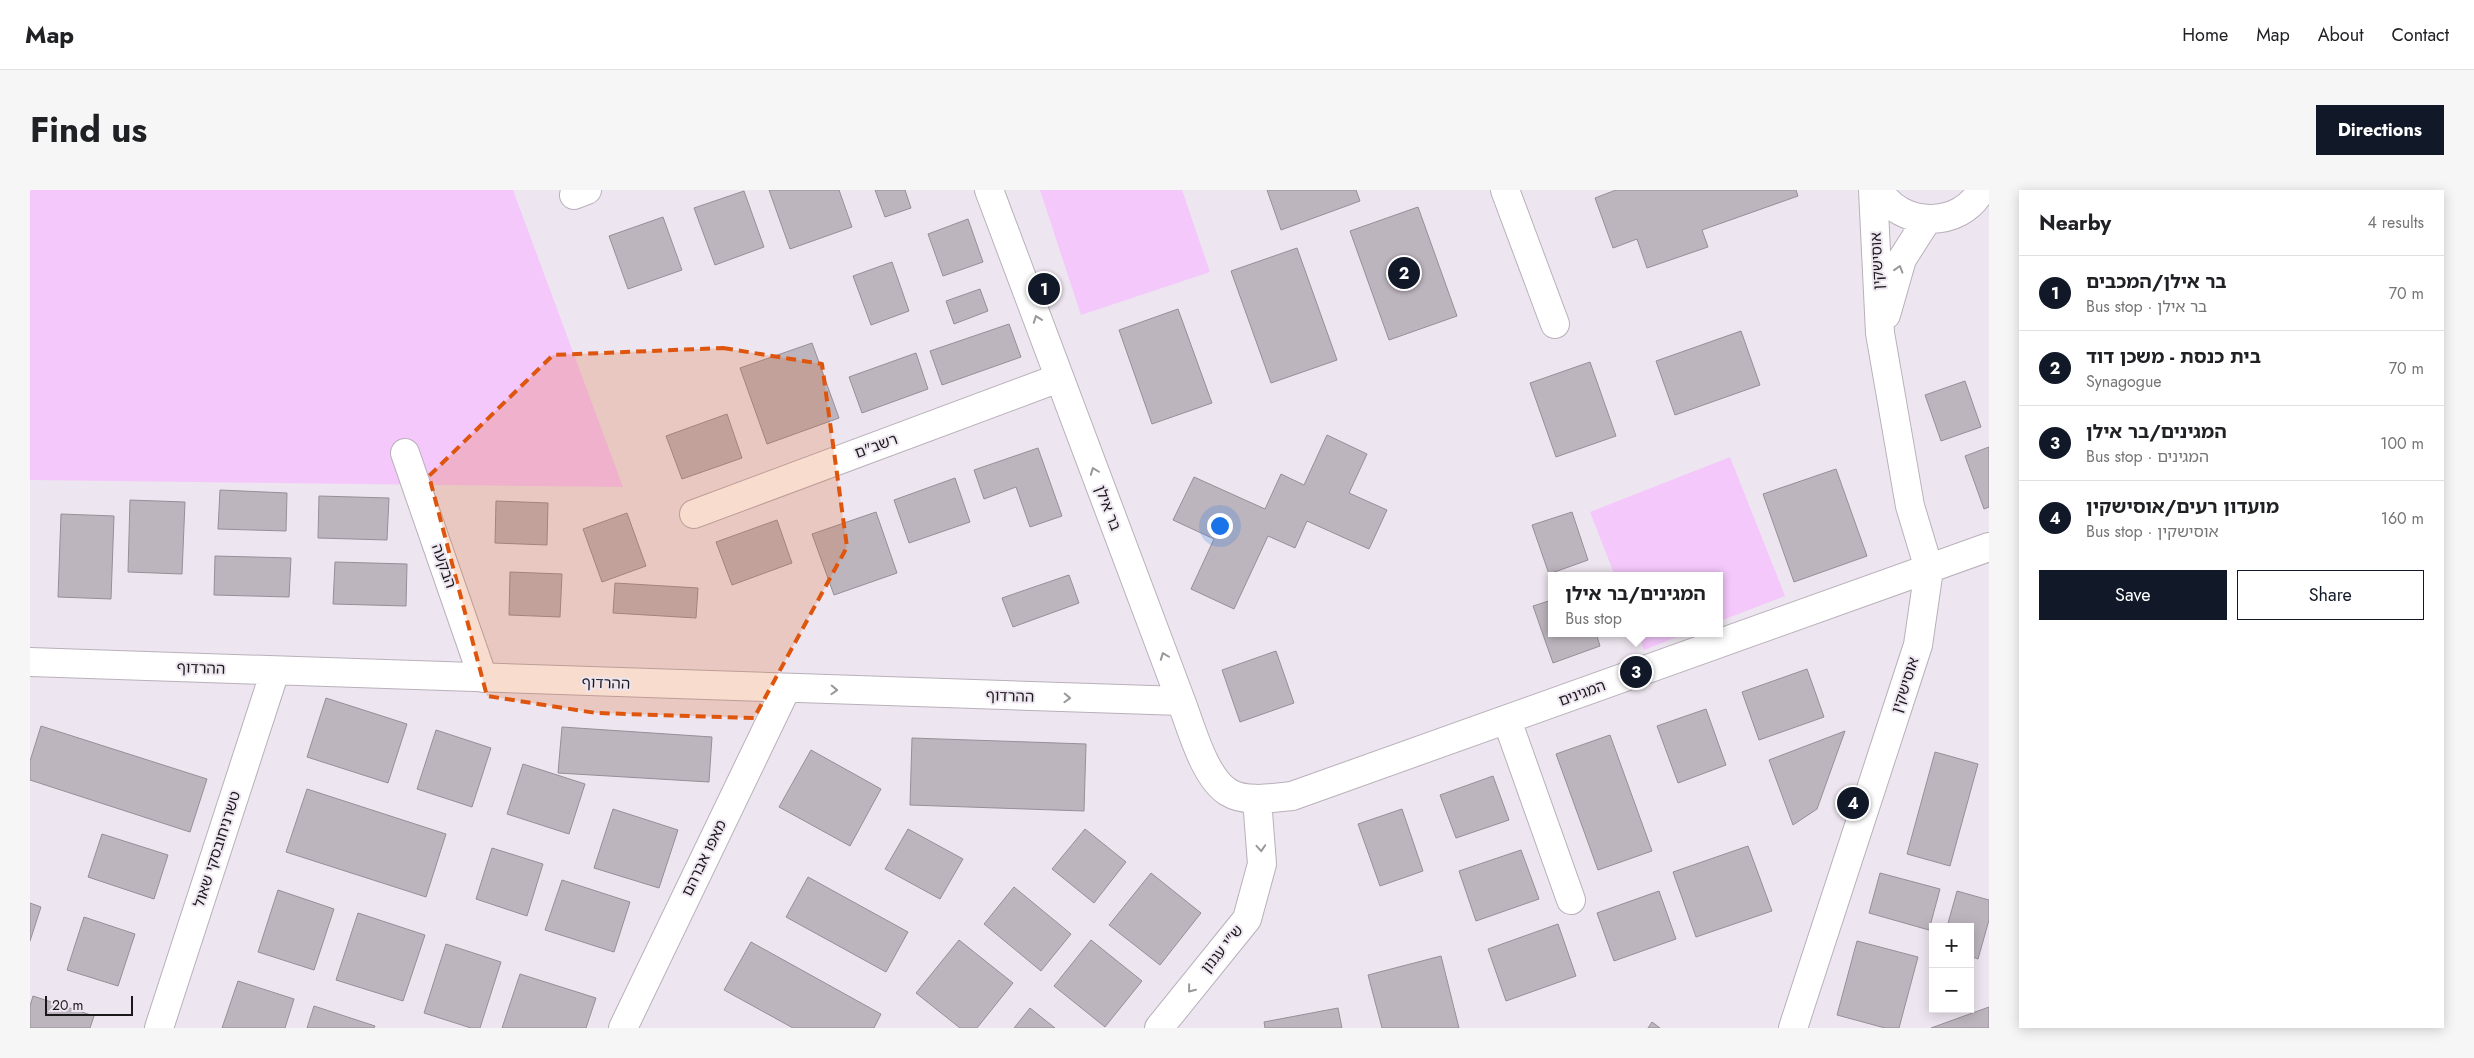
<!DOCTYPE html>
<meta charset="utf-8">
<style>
body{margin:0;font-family:Jost,"Noto Sans Hebrew",sans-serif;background:#f6f6f6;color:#202124}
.controls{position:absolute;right:15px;bottom:15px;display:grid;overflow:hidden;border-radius:0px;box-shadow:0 2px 12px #0003}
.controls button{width:45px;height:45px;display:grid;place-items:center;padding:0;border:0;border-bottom:1px solid #e0e0e0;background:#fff;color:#202124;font:25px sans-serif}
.scale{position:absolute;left:15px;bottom:12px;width:88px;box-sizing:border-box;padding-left:5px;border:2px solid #1b181c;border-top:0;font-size:14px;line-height:18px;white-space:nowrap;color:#1b181c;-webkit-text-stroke:4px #ede5ef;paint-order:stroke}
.you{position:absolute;left:1189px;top:335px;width:18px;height:18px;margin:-12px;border:4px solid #fff;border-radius:50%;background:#1a73e8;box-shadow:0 0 0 8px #1a73e833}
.badge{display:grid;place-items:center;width:32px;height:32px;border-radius:50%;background:#111827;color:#fff;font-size:16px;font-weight:700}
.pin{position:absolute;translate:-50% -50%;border:2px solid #fff;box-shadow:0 1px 5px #0006}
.popup{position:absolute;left:1518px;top:382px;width:175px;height:65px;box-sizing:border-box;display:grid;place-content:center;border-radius:0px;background:#fff;filter:drop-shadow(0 1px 4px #0005);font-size:16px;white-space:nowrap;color:#757577}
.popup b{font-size:19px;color:#202124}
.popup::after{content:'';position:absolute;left:50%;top:100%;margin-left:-10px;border:10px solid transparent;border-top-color:#fff}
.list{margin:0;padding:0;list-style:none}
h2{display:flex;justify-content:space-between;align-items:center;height:65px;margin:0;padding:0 20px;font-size:21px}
h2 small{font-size:16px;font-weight:400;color:#757577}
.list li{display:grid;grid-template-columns:32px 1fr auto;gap:15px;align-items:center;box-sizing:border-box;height:75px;padding:0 20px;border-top:1px solid #e0e0e0}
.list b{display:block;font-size:19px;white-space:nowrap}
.list p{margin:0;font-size:16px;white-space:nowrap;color:#757577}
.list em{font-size:16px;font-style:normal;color:#757577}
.actions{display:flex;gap:10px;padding:15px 20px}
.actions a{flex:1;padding:11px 0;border:1px solid #111827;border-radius:0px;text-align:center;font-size:18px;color:#111827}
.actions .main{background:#111827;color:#fff}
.map{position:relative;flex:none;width:1959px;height:838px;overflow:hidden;border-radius:0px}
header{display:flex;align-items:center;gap:30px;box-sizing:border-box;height:70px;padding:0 25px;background:#fff;border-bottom:1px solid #e0e0e0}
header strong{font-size:24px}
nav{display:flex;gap:28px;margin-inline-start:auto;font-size:18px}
.intro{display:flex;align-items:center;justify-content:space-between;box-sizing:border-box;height:120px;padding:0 30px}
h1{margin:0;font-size:35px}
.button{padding:12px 22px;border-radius:0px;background:#111827;color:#fff;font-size:18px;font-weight:700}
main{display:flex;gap:30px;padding:0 30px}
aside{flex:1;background:#fff;border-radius:0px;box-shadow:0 2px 12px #0003}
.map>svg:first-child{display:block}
.green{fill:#f5c8fc}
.building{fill:#bdb5be;stroke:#978f98}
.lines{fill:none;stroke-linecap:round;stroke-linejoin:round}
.minor-casing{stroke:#b9b0ba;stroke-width:30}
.minor{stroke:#fff;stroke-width:28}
.oneway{stroke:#989799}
.marked{fill:#de560d;fill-opacity:0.2;stroke:#de560d;stroke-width:4;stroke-dasharray:10 6;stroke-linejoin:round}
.labels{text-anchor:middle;stroke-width:4;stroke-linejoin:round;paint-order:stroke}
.street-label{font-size:15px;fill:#1b181c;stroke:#ede5ef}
</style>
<header>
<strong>Map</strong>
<nav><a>Home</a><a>Map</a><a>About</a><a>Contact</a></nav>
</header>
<div class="intro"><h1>Find us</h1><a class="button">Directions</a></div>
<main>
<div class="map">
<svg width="1959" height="838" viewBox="0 0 1959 838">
<rect width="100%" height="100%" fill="#ede5ef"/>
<path class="green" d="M0,0h483l110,297 -593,-7z
M1010,0h142l28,82 -129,43z
M1700,267l55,139 -65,25v-45h-105l-25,-64z
M1608,443h49l-43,17z"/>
<path class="building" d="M739,0h70l13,37 -62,22z
M845,0h30l6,18 -26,9z
M1237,0h89l4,11 -79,29z
M1586,0h180l2,6 -96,34 6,17 -61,21 -10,-29 -24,9 -18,-50z
M714,1l20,56 -49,18 -21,-57z
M1388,17l39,109 -68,24 -39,-109z
M633,27l19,53 -54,19 -19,-53z
M938,29l15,43 -40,14 -15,-42z
M1267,58l40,112 -66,23 -40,-112z
M862,72l17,49 -38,14 -18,-49z
M950,99l8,22 -34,13 -8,-23z
M1148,119l34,94 -60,21 -33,-94z
M979,134l12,33 -79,28 -12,-34z
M1711,141l19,54 -85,30 -19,-54z
M782,153l27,75 -72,26 -27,-76z
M886,163l12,36 -66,24 -13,-36z
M1560,172l26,74 -60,21 -26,-74z
M1935,191l16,46 -40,14 -16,-46z
M697,224l15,44 -60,21 -16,-43z
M1297,245l40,19 -18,39 38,17 -18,39 -62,-28 -12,27 -27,-12 -34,73 -43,-20 23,-50 -41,-19 21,-43 71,32 16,-35 23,11z
M1959,257v60l-5,2 -19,-53z
M1008,258l24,68 -32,11 -14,-40 -32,12 -10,-29z
M1806,279l31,87 -73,26 -31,-88z
M925,288l15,44 -61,21 -15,-43z
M190,300l67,3 -1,38 -68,-2z
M289,306l70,2 -2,42 -69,-2z
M100,310l55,2 -3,72 -54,-2z
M466,311l52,2 -1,42 -52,-2z
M846,322l21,61 -63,22 -22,-61z
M1542,322l16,48 -39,14 -17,-49z
M597,323l19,53 -44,16 -19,-53z
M31,324l53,2 -3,83 -53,-2z
M747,330l15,43 -60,22 -16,-43z
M185,366l76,2 -2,39 -75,-2z
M305,372l72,2 -1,42 -73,-2z
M480,382l52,2 -2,43 -51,-2z
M1039,385l10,28 -66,24 -11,-29z
M585,393l83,5 -2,30 -83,-5z
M1522,410v33h44l4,13 -47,17 -20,-57z
M1246,461l18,52 -54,19 -18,-52z
M1777,479l17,48 -65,23 -17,-48z
M296,508l81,26 -19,59 -81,-26z
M1676,519l20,56 -48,18 -21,-57z
M11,536l166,53 -17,53 -160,-52v-19z
M532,537l150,10 -3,45 -151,-9z
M406,540l55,18 -19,59 -55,-18z
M1815,541l-28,78 -24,16 -24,-65z
M1580,545l42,116 -54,19 -42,-116z
M882,548l174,6 -2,67 -174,-6z
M781,560l70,39 -31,57 -71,-39z
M1905,562l43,12 -28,102 -43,-12z
M493,574l62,20 -16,50 -62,-20z
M1463,586l16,44 -53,18 -16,-43z
M277,599l139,45 -20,63 -140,-45z
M583,619l65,21 -19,58 -65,-20z
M1372,619l21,62 -43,15 -22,-62z
M878,639l55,30 -23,40 -55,-30z
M1055,639l41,33 -32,41 -42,-34z
M72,644l66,21 -14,44 -66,-22z
M1718,656l24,65 -76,26 -23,-65z
M462,658l51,16 -16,52 -51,-17z
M1491,660l18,49 -63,22 -17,-50z
M1121,683l50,40 -41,52 -51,-40z
M1850,683l60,16 -11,41 -60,-17z
M778,687l100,55 -22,40 -100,-55z
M532,690l68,22 -16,50 -69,-22z
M984,697l57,47 -30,37 -57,-47z
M248,700l56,19 -20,61 -56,-18z
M1629,701l17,48 -62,22 -17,-48z
M1927,701l32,9v20l-11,39 -8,-3v-29h-23z
M0,713l11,4 -11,34z
M328,723l67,22 -22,66 -67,-21z
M54,727l51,17 -17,52 -51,-16z
M1528,734l18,52 -70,25 -18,-52z
M929,750l54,43 -36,45h-17l-44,-35z
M1061,750l51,41 -37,46 -51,-41z
M1827,751l61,16 -19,71h-14l-48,-13z
M721,752l130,72 -7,14h-81l-69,-38z
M416,754l55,18 -21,66h-9l-47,-15z
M1411,766l18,72h-77l-14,-53z
M490,784l76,24 -10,30h-84z
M208,791l56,18 -9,29h-63z
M3,806l61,20 -4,12h-60v-22z
M284,816l61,20 -1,2h-67z
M1959,817v21h-58z
M1000,818l25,20h-41z
M1308,818l4,20h-77l-1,-6z
M1622,832l8,6h-12z"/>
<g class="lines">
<defs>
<path id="minor" d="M959,0l192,511c10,26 23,76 47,91 17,11 46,6 64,4l697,-249
M1475,0l50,134
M1849,0c21,38 82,39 102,0
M544,5l13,-5
M1856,125l16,-56 25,-39
M375,263l78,225
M664,324l365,-136
M0,472l1151,39
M1477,530l64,180
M129,838l116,-357
M593,838l163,-339
M1129,838l88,-109 15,-55 -5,-65
M1763,838l125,-383 11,-76 -19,-63 -30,-173 -7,-143"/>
</defs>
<use href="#minor" class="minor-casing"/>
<use href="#minor" class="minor"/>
</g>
<defs><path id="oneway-chevron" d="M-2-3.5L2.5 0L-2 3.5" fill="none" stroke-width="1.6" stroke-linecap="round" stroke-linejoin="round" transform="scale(1.25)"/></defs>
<g class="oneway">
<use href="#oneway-chevron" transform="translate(1869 79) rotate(-73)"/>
<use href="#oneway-chevron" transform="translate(1007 129) rotate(-110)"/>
<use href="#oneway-chevron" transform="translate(1064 281) rotate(-111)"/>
<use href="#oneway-chevron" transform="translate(1134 466) rotate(-111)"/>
<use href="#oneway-chevron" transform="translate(804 500) rotate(2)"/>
<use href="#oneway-chevron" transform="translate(1037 508) rotate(2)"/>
<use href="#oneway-chevron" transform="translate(1231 658) rotate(86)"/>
<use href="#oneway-chevron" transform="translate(1161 799) rotate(129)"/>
</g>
<path class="marked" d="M693,158l99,16 25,183 -93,171 -158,-5 -109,-17 -58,-220 124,-121z"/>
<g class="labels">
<g class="street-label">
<text transform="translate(1847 71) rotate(-93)" y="5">אוסישקין</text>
<text transform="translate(846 256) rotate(-20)" y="5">רשב"ם</text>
<text transform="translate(1078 318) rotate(69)" y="5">בר אילן</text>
<text transform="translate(414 376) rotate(71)" y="5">הבקעה</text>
<text transform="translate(171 478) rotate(2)" y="5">ההרדוף</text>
<text transform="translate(576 493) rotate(2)" y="5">ההרדוף</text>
<text transform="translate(1875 495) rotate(-72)" y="5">אוסישקין</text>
<text transform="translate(1552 503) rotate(-20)" y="5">המגינים</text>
<text transform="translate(980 506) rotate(2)" y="5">ההרדוף</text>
<text transform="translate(187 659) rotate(-72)" y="5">טשרניחובסקי שאול</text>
<text transform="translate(674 668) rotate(-64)" y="5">מאפו אברהם</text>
<text transform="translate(1192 759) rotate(-51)" y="5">ש"י עגנון</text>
</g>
</g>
</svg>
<div class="controls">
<button>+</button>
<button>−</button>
</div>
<div class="scale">20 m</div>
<div class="you"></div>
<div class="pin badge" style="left:1014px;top:99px">1</div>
<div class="pin badge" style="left:1374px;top:83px">2</div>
<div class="pin badge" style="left:1606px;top:482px">3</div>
<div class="popup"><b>המגינים/בר אילן</b>Bus stop</div>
<div class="pin badge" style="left:1823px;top:613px">4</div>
</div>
<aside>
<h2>Nearby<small>4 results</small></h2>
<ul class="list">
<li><span class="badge">1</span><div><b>בר אילן/המכבים</b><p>Bus stop · בר אילן</p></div><em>70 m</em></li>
<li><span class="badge">2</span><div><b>בית כנסת - משכן דוד</b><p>Synagogue</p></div><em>70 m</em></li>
<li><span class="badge">3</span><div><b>המגינים/בר אילן</b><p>Bus stop · המגינים</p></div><em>100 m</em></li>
<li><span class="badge">4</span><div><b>מועדון רעים/אוסישקין</b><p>Bus stop · אוסישקין</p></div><em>160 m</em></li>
</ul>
<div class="actions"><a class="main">Save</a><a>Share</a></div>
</aside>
</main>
